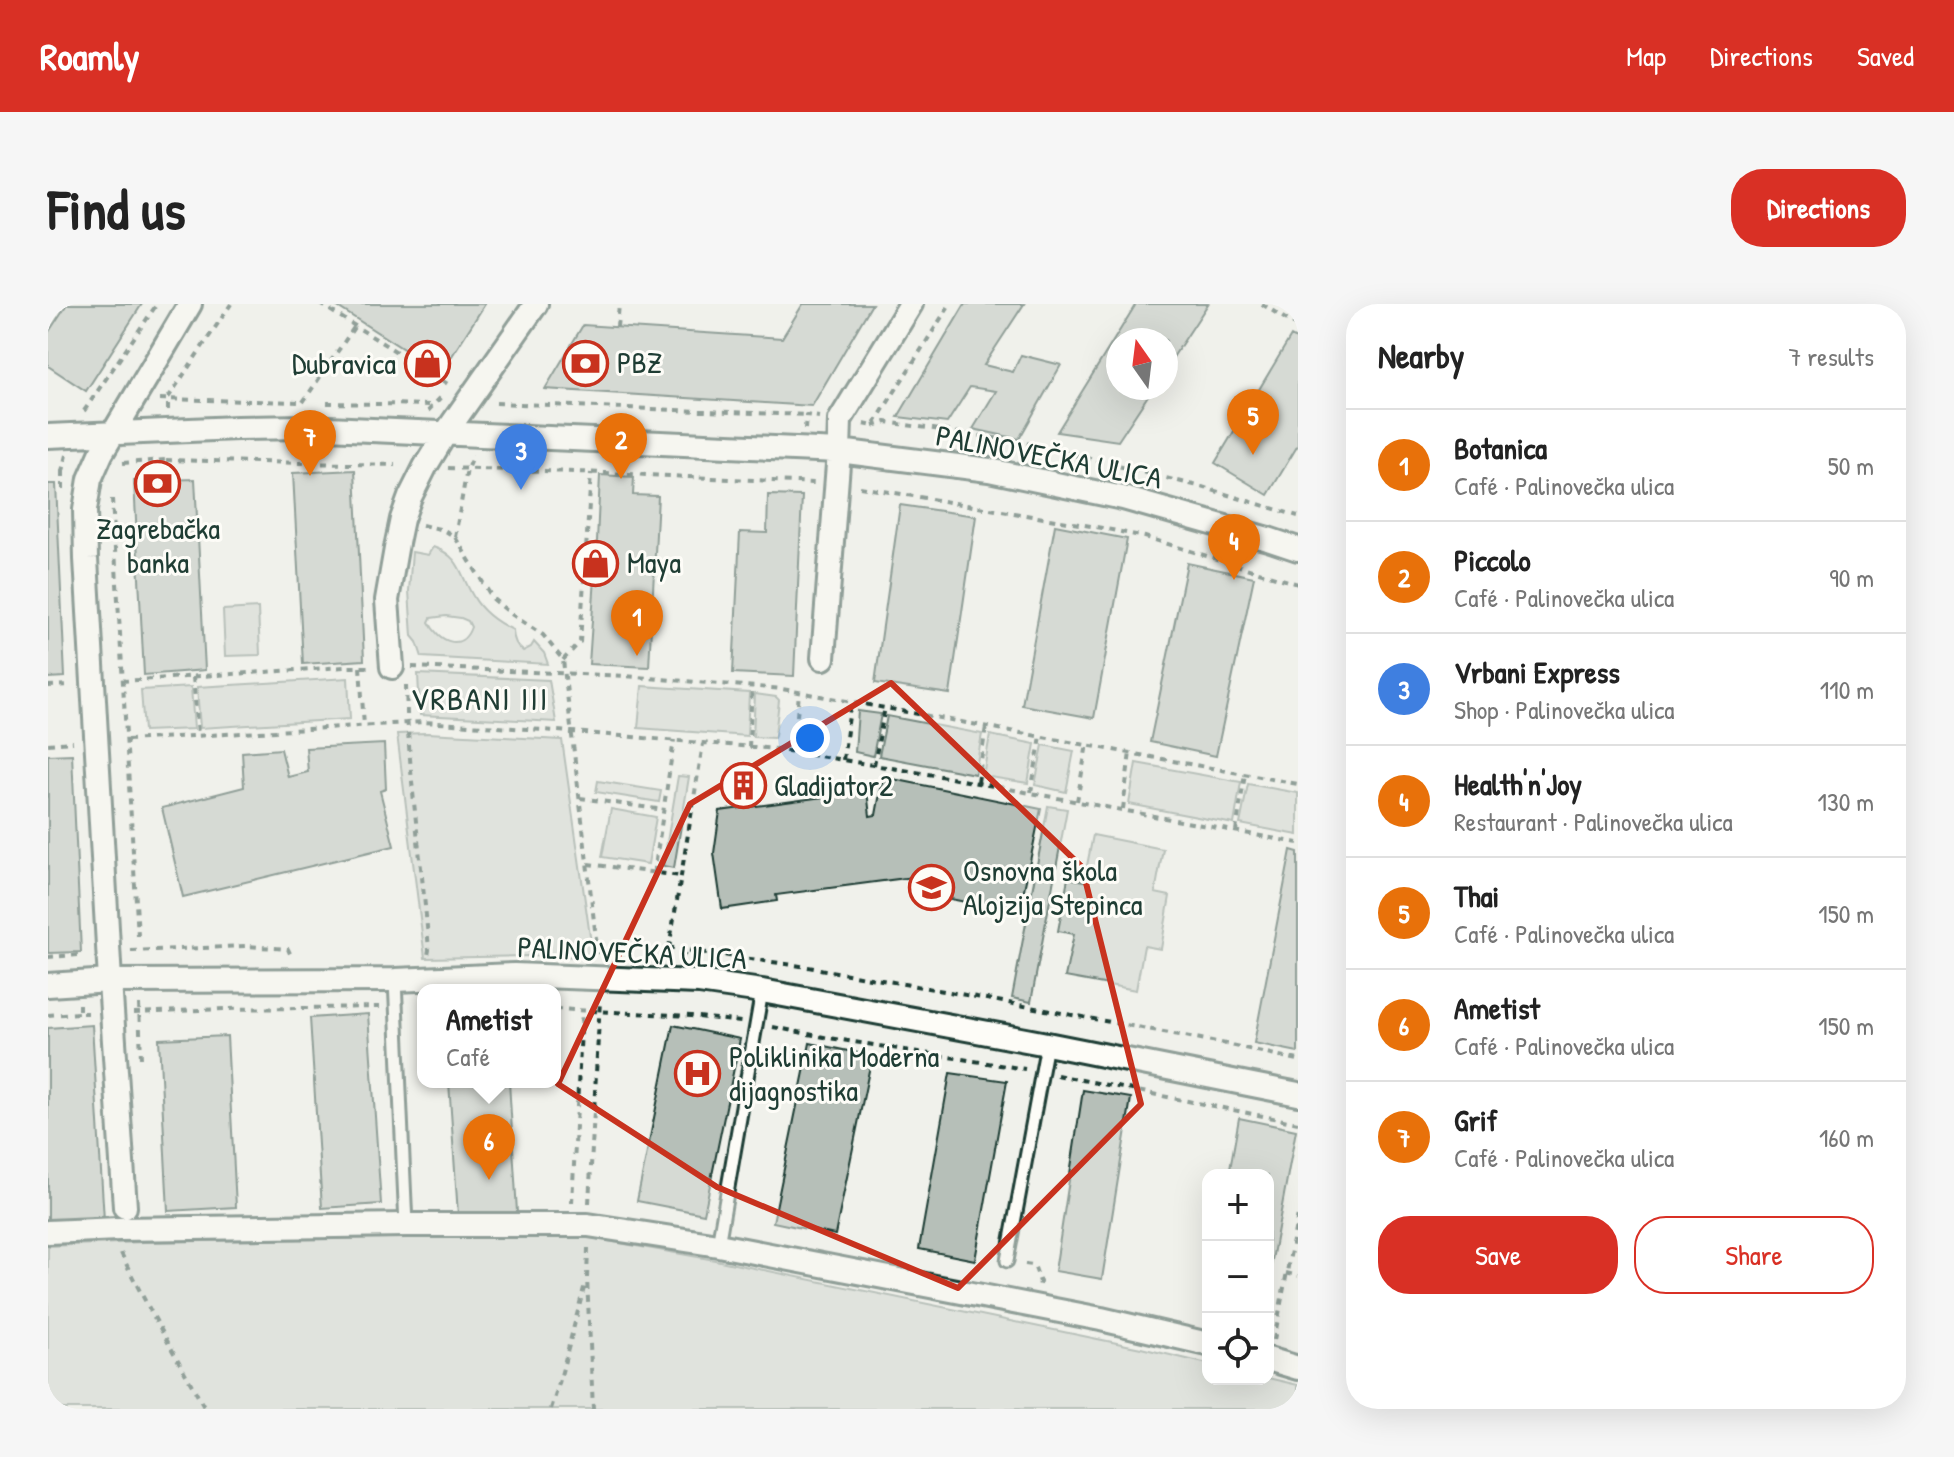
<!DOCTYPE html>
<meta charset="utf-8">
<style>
body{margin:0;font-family:"Patrick Hand",sans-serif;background:#f6f6f6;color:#222}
.controls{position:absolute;right:24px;bottom:24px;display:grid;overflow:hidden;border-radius:16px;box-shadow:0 8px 32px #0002}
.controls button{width:72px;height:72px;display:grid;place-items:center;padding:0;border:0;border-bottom:2px solid #e0e0e0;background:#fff;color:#222;font:40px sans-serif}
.compass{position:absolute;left:1058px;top:24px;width:72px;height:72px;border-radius:50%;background:#fff;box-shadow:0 8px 32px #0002;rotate:346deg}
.you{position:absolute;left:762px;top:434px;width:28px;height:28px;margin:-20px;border:6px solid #fff;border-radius:50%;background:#1a73e8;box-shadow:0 0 0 12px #1a73e833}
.badge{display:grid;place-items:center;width:52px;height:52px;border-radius:50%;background:#d93025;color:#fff;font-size:26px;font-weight:700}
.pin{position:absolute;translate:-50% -66px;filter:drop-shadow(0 2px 4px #0008)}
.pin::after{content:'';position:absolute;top:42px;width:28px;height:24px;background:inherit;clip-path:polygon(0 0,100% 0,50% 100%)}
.popup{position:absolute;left:369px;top:680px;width:144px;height:104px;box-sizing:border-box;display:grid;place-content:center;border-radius:16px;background:#fff;filter:drop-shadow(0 2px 6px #0005);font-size:26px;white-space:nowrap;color:#767676}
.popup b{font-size:30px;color:#222}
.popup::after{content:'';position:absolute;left:50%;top:100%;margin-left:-16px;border:16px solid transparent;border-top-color:#fff}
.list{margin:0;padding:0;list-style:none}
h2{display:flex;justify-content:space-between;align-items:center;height:104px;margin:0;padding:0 32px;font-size:34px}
h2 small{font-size:26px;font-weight:400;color:#767676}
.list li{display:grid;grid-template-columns:52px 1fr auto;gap:24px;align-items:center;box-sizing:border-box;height:112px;padding:0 32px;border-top:2px solid #e0e0e0}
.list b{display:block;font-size:30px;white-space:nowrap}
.list p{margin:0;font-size:26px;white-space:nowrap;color:#767676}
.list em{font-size:26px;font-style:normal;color:#767676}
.actions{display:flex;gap:16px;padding:24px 32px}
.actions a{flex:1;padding:18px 0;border:2px solid #d93025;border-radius:32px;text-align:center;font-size:28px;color:#d93025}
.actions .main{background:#d93025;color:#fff}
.icon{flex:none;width:44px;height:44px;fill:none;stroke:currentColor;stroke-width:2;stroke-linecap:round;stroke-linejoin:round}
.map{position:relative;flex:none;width:1250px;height:1105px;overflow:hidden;border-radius:32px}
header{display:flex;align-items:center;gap:48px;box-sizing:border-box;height:112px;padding:0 40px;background:#d93025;color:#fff}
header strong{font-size:38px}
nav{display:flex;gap:44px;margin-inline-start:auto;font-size:28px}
.intro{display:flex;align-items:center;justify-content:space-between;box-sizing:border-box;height:192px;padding:0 48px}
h1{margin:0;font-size:56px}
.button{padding:20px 36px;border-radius:32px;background:#d93025;color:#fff;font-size:28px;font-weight:700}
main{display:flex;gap:48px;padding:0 48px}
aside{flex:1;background:#fff;border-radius:32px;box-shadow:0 8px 32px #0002}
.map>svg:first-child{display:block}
.green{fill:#cdd3cd;stroke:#768880;stroke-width:2;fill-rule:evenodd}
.building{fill:#b6bfb8;stroke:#1f3d34;stroke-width:2}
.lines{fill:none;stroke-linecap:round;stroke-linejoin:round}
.lane-casing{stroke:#1f3d34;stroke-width:17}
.street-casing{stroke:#1f3d34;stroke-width:28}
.path{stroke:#1f3d34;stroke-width:4;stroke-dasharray:6 6;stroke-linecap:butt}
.lane{stroke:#fdfcf7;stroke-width:11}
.street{stroke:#fdfcf7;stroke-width:22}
.marked{fill:none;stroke:#c8321e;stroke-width:6;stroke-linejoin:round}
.labels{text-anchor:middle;stroke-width:6;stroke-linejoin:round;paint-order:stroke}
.poi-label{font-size:30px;fill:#1f3d34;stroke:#fdfcf7;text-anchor:start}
.street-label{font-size:30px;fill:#1f3d34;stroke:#fdfcf7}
.neighbourhood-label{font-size:32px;letter-spacing:2px;fill:#1f3d34;stroke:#fdfcf7}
</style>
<header>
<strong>Roamly</strong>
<nav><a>Map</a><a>Directions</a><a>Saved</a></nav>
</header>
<div class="intro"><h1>Find us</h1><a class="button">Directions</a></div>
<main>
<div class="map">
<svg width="1250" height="1105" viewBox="0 0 1250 1105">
<rect width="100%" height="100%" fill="#f0f1eb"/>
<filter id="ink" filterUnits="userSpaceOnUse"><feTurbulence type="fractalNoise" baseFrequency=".0125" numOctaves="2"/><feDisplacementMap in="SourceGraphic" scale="16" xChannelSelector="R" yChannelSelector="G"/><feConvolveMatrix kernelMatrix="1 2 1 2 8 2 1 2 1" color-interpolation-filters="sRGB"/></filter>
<g filter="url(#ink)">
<path class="green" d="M385,243c28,9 27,28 40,49 9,16 25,27 40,34 0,8 3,16 10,21l8,-4 3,-5 10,11 4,11 -126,-7 -5,-15 -5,-6 -3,-45 3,-39 16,3zM398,312l15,2 7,3 3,6c-9,26 -33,14 -42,-5l2,-4z
M210,304l2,47 -35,1 -2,-46z
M370,370l131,6 7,42 -136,-7z
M300,374l2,41 -150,9 -3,-41z
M594,382l107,7 -2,43 -109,-8z
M143,383l3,42 -50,2 -3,-41z
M707,390l21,3 3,3 -4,36 -1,2 -21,-1z
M810,407l23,3 -8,42 -18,-4z
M839,412l95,18 -7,40 -96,-18z
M379,429l135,7 31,217 -67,-1 -101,2 -28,-224z
M942,431l45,9 -7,39 -45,-7z
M995,441l31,6 -8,41 -31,-7z
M1088,459l105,19 -7,42 -105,-20z
M630,472l11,1 -15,91 -11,-2z
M550,477l63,10 -2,11 -63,-10z
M1200,480l50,9v42l-58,-11z
M1000,502l19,3 -36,193 -19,-4z
M563,505l45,8 -8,47 -46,-7z
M1045,531l70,14 -8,44 15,3 -9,53 -17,-3 -8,44 -71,-13 9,-43 -16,-3 10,-53 16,3z
M526,931l141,25 426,88 67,16v15l60,-1 30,7v24h-1250v-163l96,-4z"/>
<path class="building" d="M19,0h75l-56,87 -38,-25v-33z
M285,0h152l-44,69z
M755,0h69l-60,102 -267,-17 38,-64 199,13z
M917,0h59l-40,61 29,7 8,-17 40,10 -42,74 -46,-10 23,-38 -26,-4 -23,36 -49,-6z
M1088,0h72l-42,64v-28h-48v48h35l-35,53 -61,-9z
M1243,32l7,4v105l-30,50 -53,-32z
M307,166l9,190 -61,4 -10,-191z
M552,171l34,2 -1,18 25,1 -9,171 -60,-3 7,-101z
M147,175l10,191 -61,5 -10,-194z
M0,180h8l9,193 -17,1z
M720,191l34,1 -8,180 -61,-3 7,-141 27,1z
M852,201l76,11 -26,178 -75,-11z
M1007,221l72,14 -33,179 -72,-13z
M1139,259l67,14 -38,179 -66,-14z
M336,440l2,45 -6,2 14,55 -211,51 -21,-89 82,-21 -2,-35 39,-3 7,28 20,-5 -2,-24z
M24,450l9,198 -33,1v-198z
M835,473l158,32 -22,104 -88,-18 -2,-20 -153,20 1,6 -55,8 -8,-56 6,-42 147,-20 3,25 6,-1z
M686,477l19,2 -1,6 -19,-1z
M1243,546l7,2v200l-44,-9z
M320,710l13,190 -59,4 -12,-190z
M44,721l12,195 -56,4v-196z
M625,721l67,14 -36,175 -67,-13z
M179,732l9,171 -68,4 -9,-172z
M762,739l62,13 -37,179 -62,-13z
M902,769l57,8 -32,179 -56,-11z
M401,778h60l8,130 -59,3z
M1035,786l48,8 -29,181 -47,-8z
M1191,814l57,12 -28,152v-107h-39z"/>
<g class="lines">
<defs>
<path id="lane" d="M347,676l11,245
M670,941l44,-254
M959,957l40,-217"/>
<path id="street" d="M0,132l189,-8 68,-1 534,24 150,19 134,28 145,41 30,10
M775,354l16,-207 1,-31 71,-116
M344,363l-5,-67 10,-57 5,-24 8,-22 15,-30 20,-33 91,-130
M0,681l62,-4 285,-1 119,-5 185,7 63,9 285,53 251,50
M77,903l-15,-226 -24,-422 -1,-49 5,-31 11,-25 89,-150
M0,928l71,-3 287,-4h182l130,20 316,61 67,13 107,25
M1220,1055l30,9"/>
</defs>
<use href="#lane" class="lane-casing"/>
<use href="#street" class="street-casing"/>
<path class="path" d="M272,0l131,82
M1214,0l36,23
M569,23l2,-23
M112,95l139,3
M255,98l52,-76
M279,99l106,2
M448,99l310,12
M120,106v-12l63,-94
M36,107l73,-107
M380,107l13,-14
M816,120l9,2 77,-122
M825,122l13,-4 136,20 180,45 96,29
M757,125l1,-14 13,2
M19,151l-4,16 7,-1
M118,156l229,5
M75,159l42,-3v-5
M400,164l158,5 209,10
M15,167v21
M812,183l242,41 43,9 153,47
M64,195l26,437
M374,221l22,5 11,7 38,62 18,15 32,21 20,25 35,295
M407,233l12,-68 6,-14
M515,356l17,-18 11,-169
M312,363l4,59
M364,363l213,9 157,13 516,95
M145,373l5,57
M74,377l223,-14h27
M358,381c2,89 16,177 23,265l-1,5
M0,382l22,-1
M79,436l297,-18 148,10 131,11 73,6 164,27 358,67
M0,440l25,-2
M701,443l3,-60
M746,448l5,-60
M795,456l8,-59
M826,461l11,-58
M930,478l8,-56
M983,488l10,-56
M532,494l84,12
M1029,497l10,-57
M1075,505l7,-57
M1188,527l9,-57
M540,560l92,12
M606,569l20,-133
M620,643l18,3
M83,647l116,-5 41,3 4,9
M0,653l31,-2
M634,654l4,-8 122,17 136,24 273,51 81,18
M619,656l36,-216
M31,700v9h10
M91,700l2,55
M507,705l136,7 50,6
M86,709l90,-4 157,-2
M0,711l31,-2
M725,723l56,11 196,31
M1009,771l241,48
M524,899l10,-193
M541,899l11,-203
M540,944l-1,30 6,131
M73,949c25,53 56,104 84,156
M977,960l9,1 6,17 -1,4
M1238,969l12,3
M1226,1036l24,-126
M503,1105l7,-22 27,-103"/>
<use href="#lane" class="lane"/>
<use href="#street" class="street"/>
</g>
</g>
<path d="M0 0H1250V1105H0ZM843,379l191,184 59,237 -183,184 -241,-101 -159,-103 132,-280z" fill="#f0f1eb" fill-opacity=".55" fill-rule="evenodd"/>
<path class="marked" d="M843,379l191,184 59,237 -183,184 -241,-101 -159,-103 132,-280z"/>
<defs>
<symbol id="bank-ring" viewBox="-11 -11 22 22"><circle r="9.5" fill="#fdfcf7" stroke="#c8321e" stroke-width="1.5"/><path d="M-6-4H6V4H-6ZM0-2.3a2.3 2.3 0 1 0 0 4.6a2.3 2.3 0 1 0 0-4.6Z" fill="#c8321e"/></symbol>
<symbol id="shop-ring" viewBox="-11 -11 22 22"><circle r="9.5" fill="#fdfcf7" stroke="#c8321e" stroke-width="1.5"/><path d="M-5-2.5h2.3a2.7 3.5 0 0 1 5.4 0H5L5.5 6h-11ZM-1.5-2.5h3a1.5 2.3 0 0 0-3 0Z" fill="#c8321e"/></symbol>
<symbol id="building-ring" viewBox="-11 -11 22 22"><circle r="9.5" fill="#fdfcf7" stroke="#c8321e" stroke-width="1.5"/><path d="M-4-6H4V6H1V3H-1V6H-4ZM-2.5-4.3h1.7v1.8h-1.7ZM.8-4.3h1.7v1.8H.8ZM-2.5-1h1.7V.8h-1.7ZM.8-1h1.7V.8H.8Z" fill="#c8321e"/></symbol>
<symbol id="school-ring" viewBox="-11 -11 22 22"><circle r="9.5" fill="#fdfcf7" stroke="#c8321e" stroke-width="1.5"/><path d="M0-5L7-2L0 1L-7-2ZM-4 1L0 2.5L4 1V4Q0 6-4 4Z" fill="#c8321e"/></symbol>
<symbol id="hospital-ring" viewBox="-11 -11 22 22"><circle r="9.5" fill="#fdfcf7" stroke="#c8321e" stroke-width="1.5"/><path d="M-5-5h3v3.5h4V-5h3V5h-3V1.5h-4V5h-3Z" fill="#c8321e"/></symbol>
</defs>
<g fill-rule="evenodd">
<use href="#bank-ring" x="512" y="34" width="51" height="51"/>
<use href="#shop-ring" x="354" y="34" width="51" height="51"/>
<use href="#bank-ring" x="84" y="154" width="51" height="51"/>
<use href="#shop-ring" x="522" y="234" width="51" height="51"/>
<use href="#building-ring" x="670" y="456" width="51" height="51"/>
<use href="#school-ring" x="858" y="558" width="51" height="51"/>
<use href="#hospital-ring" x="624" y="744" width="51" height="51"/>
</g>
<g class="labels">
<g class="poi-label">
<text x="569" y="69">PBZ</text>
<text x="348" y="70" text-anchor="end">Dubravica</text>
<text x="110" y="235" text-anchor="middle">Zagrebačka<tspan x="110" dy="34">banka</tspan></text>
<text x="579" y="269">Maya</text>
<text x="726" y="492">Gladijator2</text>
<text x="915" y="577">Osnovna škola<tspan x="915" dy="34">Alojzija Stepinca</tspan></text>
<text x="681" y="763">Poliklinika Moderna<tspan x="681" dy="34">dijagnostika</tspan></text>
</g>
<g class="street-label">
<text transform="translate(1001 153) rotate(11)" y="10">PALINOVEČKA ULICA</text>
<text transform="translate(584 649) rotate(3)" y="10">PALINOVEČKA ULICA</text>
</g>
<g class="neighbourhood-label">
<text x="432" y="406">VRBANI III</text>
</g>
</g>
</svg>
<div class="controls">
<button>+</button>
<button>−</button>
<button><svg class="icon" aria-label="locate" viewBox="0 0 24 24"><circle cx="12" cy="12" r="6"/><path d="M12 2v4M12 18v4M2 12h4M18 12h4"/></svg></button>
</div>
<svg class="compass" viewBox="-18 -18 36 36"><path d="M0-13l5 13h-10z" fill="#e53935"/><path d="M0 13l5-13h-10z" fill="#767676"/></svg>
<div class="you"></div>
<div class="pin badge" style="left:589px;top:352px;background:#e8710a">1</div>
<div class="pin badge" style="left:573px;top:175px;background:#e8710a">2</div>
<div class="pin badge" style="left:473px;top:186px;background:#3f7fe0">3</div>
<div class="pin badge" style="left:1186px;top:276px;background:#e8710a">4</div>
<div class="pin badge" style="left:1205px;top:151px;background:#e8710a">5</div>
<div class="pin badge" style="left:441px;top:876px;background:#e8710a">6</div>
<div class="popup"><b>Ametist</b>Café</div>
<div class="pin badge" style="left:262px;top:172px;background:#e8710a">7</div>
</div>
<aside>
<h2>Nearby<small>7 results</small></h2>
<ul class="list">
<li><span class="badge" style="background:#e8710a">1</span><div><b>Botanica</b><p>Café · Palinovečka ulica</p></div><em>50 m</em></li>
<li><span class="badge" style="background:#e8710a">2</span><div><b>Piccolo</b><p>Café · Palinovečka ulica</p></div><em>90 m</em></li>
<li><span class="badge" style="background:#3f7fe0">3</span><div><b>Vrbani Express</b><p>Shop · Palinovečka ulica</p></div><em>110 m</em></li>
<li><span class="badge" style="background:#e8710a">4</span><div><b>Health'n'Joy</b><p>Restaurant · Palinovečka ulica</p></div><em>130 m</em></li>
<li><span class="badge" style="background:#e8710a">5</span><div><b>Thai</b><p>Café · Palinovečka ulica</p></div><em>150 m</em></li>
<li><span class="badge" style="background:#e8710a">6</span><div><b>Ametist</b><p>Café · Palinovečka ulica</p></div><em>150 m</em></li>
<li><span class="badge" style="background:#e8710a">7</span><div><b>Grif</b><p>Café · Palinovečka ulica</p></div><em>160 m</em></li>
</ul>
<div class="actions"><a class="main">Save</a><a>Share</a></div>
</aside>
</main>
